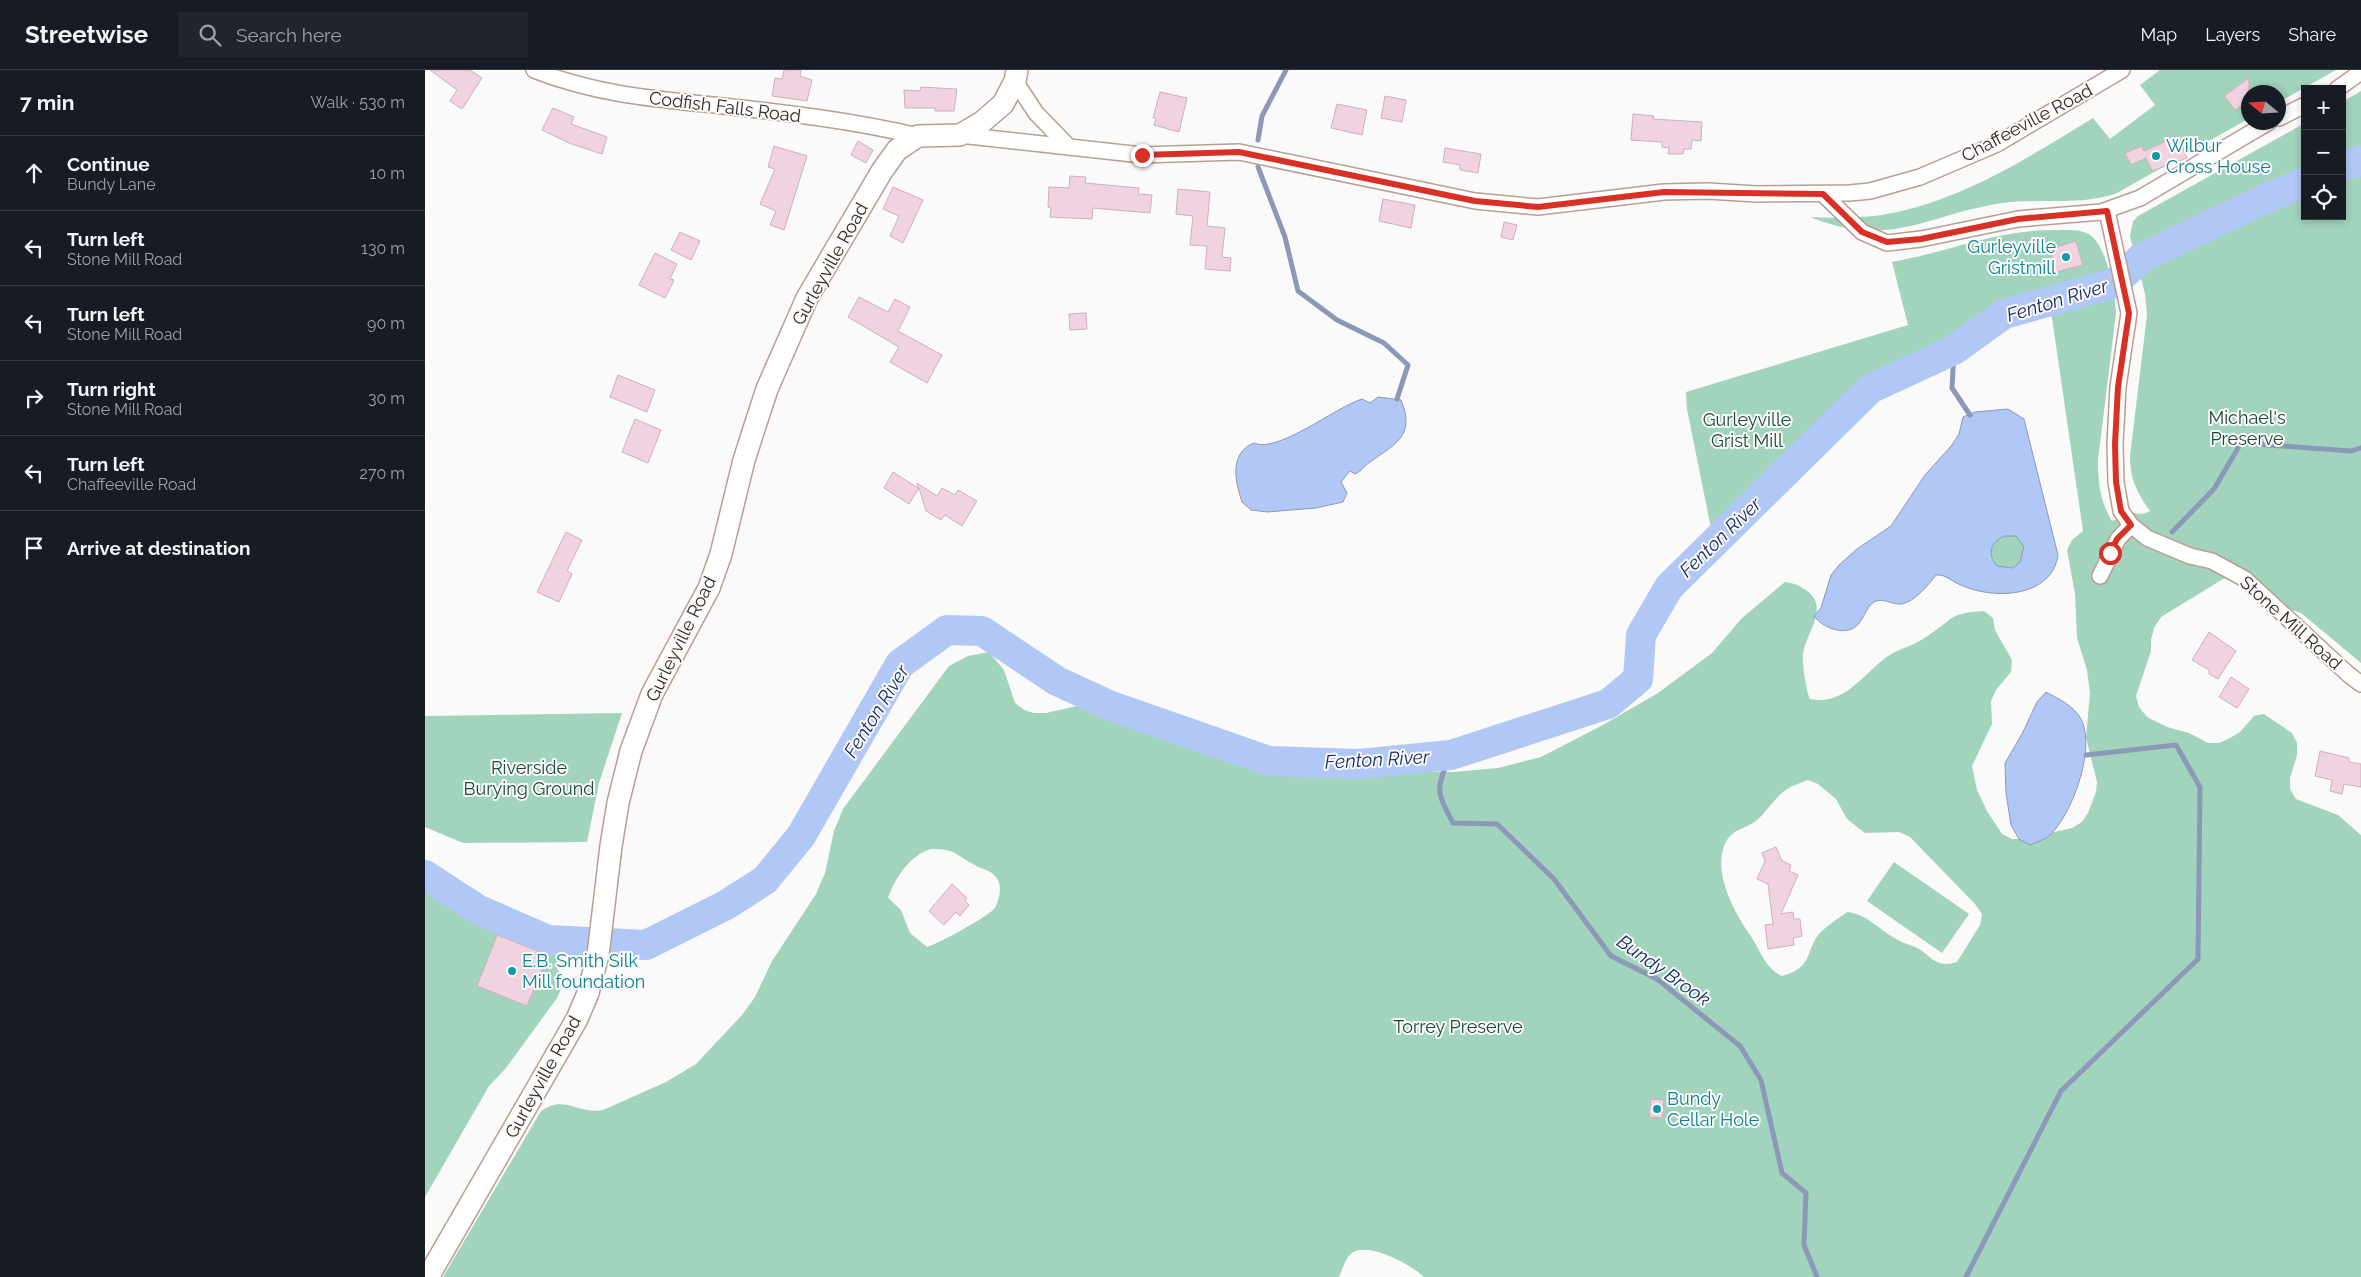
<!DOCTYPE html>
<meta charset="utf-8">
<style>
body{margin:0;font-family:Raleway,sans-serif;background:#20242c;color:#f1f3f6}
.controls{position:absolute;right:15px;top:15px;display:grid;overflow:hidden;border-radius:0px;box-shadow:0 2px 8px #0003}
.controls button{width:45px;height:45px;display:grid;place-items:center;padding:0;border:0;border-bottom:1px solid #363941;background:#171b24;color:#f1f3f6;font:25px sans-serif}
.compass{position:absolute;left:1816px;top:15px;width:45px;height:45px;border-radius:50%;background:#171b24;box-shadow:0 2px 8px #0003;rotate:288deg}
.stop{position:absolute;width:15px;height:15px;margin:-11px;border:4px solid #d93025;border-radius:50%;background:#fff}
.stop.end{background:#d93025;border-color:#fff;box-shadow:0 1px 5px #0008}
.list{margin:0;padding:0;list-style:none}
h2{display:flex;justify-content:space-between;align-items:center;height:65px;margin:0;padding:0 20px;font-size:21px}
h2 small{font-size:16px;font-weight:400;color:#9ea1a6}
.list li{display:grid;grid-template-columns:32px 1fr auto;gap:15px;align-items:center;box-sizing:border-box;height:75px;padding:0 20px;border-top:1px solid #363941}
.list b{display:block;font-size:19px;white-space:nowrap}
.list p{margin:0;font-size:16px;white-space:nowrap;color:#9ea1a6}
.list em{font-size:16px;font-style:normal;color:#9ea1a6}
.icon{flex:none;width:28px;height:28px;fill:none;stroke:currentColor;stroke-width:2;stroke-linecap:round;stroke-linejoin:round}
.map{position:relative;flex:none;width:1936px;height:1207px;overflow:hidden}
header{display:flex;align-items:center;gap:30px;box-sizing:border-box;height:70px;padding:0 25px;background:#171b24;border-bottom:1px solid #363941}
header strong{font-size:24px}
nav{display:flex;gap:28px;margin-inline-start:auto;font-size:18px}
.search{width:350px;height:45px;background:#20242c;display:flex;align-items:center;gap:12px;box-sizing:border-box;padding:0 18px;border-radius:0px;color:#9ea1a6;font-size:19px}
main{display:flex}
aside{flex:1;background:#171b24}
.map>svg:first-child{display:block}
.green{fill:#a2d3bc;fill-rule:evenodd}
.water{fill:#b1c7f6;stroke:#8c98b7;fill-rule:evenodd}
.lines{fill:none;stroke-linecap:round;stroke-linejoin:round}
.stream{stroke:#8c98b7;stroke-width:5}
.river{stroke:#b1c7f6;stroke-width:30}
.building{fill:#f0d2e0;stroke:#cdb0bd}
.street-casing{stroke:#ba9e91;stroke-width:18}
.secondary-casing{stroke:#ba9e91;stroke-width:24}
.street{stroke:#fff;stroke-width:15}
.secondary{stroke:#fff;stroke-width:21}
.route{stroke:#d93025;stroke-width:6}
.culture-dot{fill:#0f9aa8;stroke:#fafafa;stroke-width:2}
.labels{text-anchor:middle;stroke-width:4;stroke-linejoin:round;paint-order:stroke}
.street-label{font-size:18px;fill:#342924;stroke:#fafafa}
.culture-label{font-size:18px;fill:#0d838f;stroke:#fafafa;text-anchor:start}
.park-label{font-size:18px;fill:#1b4936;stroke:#fafafa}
.water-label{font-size:19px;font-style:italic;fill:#162c62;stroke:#fafafa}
</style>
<header>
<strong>Streetwise</strong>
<div class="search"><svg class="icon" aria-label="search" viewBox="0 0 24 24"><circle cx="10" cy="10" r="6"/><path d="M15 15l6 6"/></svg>Search here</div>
<nav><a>Map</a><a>Layers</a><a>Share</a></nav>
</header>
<main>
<aside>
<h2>7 min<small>Walk · 530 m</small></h2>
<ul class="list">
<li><svg class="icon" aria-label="ahead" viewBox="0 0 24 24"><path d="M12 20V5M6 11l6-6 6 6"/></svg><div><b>Continue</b><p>Bundy Lane</p></div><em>10 m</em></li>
<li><svg class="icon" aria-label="left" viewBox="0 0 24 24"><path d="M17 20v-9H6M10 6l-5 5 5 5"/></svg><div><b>Turn left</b><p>Stone Mill Road</p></div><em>130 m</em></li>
<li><svg class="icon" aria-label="left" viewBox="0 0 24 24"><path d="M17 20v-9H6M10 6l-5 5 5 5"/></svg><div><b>Turn left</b><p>Stone Mill Road</p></div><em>90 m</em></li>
<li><svg class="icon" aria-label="right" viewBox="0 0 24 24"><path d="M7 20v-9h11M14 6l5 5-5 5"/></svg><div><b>Turn right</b><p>Stone Mill Road</p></div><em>30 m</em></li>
<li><svg class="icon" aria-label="left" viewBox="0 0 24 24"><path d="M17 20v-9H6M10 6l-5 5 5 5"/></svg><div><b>Turn left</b><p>Chaffeeville Road</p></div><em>270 m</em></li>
<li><svg class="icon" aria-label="arrive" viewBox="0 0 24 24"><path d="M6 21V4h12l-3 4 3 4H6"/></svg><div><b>Arrive at destination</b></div></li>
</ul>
</aside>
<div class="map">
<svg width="1936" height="1207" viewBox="0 0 1936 1207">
<rect width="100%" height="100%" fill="#fafafa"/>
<path class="green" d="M1735,0h176l-57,32v-10h-30l-1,27 -131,74c-34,13 -77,5 -114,10 -77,11 -111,47 -193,14 21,1 43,1 65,-1 80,-11 151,-57 218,-98l17,21 45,-34 -15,-20z
M1936,21v572l-60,-50 -21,-7 -46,-31 -11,4 -62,38 -7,11 -3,12v11l-15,45 3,11 8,10 20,10 22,6 19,10h11l11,-5 10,-6 14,-16 10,-2 28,19 5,10v12l-7,23v11l6,10 42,16 23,20v442h-937c-12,-12 -56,-36 -72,-24 -6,4 -10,17 -13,24h-896l98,-166c24,-17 37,4 62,-1l63,-28 30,-18 46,-49 13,-18 17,-36 44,-67 9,-21 9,-42 9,-22 106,-143 19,-10 21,-4 15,18 11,33 9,7 10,3h12l44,-10 165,69 46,3 87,-4 65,1 45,-4 43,-11 60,-31 57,-33 54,-40 30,-35 43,-36c9,1 13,3 21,8 24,17 1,41 -3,63 -1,10 3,37 7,46 33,7 52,-23 75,-41 12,-9 29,-12 41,-21 28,-18 22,-24 58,-26l9,7 2,12 17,30 -1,12 -15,18 -5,11 1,23 -20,42 5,24 10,21 15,23 10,5h11l49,-11 10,-6 6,-9 8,-21 1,-10 -11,-44 4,-45 -3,-23 -10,-32 -2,-44 -8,-44 5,-10 11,-9 -32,-220 -48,6 -33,8 -55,34 -54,51 -76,60 -68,88 -30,-149 -1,-17 222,-67 -16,-63c57,-10 108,-34 168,-32 10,0 21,-1 30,5 17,11 25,59 26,78l-18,147c0,22 2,42 14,61l19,-8 12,1 7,-3c-13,-18 -20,-32 -20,-55l17,-141 -2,-21 -15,-58 3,-15 5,-5 167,-93v93h37v-114zM1383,710l10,4 18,15 11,20 18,14 34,-1 11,5 65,67 7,10 -2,11 -23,37c-20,6 -23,-3 -38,-13 -6,-4 -15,-5 -21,-9 -18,-9 -30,-26 -51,-28 -8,6 -18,12 -25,19 -18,17 -6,36 -40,45 -18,-9 -21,-25 -32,-41 -16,-23 -40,-67 -23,-95 7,-12 22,-12 31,-21 10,-9 18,-23 29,-30 6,-4 14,-6 21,-9zM506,779c25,0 23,5 42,15 9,6 19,5 25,16 4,7 1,23 -4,29 -7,8 -56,35 -67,38l-17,-14 -9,-23 -13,-12c7,-20 22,-43 43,-49z
M1579,466h12l8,11 -4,15 -7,6 -16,-2c-10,-12 -7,-23 7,-30z
M197,643l-23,70 -12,59 -124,1 -38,-16v-111z
M1469,792l75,52 -27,39 -75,-52z
M0,817l55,32 52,26h38l-13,23c7,11 6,18 0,30l-51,70 -17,18 -64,111z"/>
<path class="water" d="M953,327l23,3c15,36 -6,44 -31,62 -6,4 -8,9 -15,12l-5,-3 -9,11 6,11 -4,9 -27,6 -49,4 -16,-2 -9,-8c-7,-21 -13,-49 12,-59 23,11 82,-36 108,-44l8,4z
M1583,339l16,10 34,136c-6,43 -65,45 -97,30 -9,-3 -15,-11 -25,-10 -8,10 -21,27 -35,29 -9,1 -18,-7 -27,-2 -9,6 -10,19 -19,25 -12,9 -33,0 -41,-11l7,-8 10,-33 8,-10 18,-16 34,-23 34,-51 27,-30 7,-11 4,-17 12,-5zM1579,466h12l8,11 -4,15 -7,6 -16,-2c-10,-12 -7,-23 7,-30z
M1621,622c15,8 34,17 38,35 8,30 -12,86 -33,107 -5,5 -14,8 -21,11l-11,-6 -8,-14 -5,-32 -1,-30 17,-29 15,-32z"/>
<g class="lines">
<path class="stream" d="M833,70l4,-24 24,-46
M833,97l27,70 13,54 39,29 47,23 24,22 -11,34
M1529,280l-2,38 18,27
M1747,462l42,-43 27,-46 110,8 10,-3
M1099,663l-75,25c-14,33 -12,34 4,65l44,1 57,55 57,77 46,23 83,67 21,34 21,93 24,20 -2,52 13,32
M1541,1207l95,-186 137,-132 2,-172 -24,-42 -90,10"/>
<path class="river" d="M1917,97l19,-7
M0,805l54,35 69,30 98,5 80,-40 39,-25 36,-44 99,-172 47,-34 35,1 75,50 54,25 158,55 90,3 92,-9 157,-51 30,-25 3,-44 28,-48 201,-198 84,-39 50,-36 111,-31 26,-25 128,-61 36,-15"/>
</g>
<path class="building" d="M5,0h40l12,8 -20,31 -12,-8 7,-11z
M359,0h17l-1,6 12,4 -5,21 -35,-5 3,-18 7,1z
M1824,8v22l-14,10 -11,-14z
M496,17l36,2 -3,22h-19v-3h-30l-1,-18 16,1z
M735,22l27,6 -8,34 -25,-7 2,-6 -3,-1z
M960,26l21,4 -4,22 -21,-4z
M912,34l30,6 -5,25 -31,-7z
M128,38l21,9 -3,7 36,13 -5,17 -33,-11 -27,-13z
M1208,44l21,2 -1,3 49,3 -1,19 -9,-1 -1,9h-7l-1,5h-15l1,-6 -7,-1v-5l-31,-2z
M1752,66l10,22 -35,13 -6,-13 -15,7 -6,-12 17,-7 2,5z
M433,71l15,9 -7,13 -15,-8z
M349,76l33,10 -23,74 -14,-5 6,-14 -16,-7 15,-35 -7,-2z
M1020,78l36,6 -3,19 -18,-3v-5l-17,-3z
M645,106l16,1 -1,6 54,5 -1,6 14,1 -2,18 -57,-5 -1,11 -42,-2 1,-9 -3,-1 1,-20 20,1z
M468,117l30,13 -20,43 -13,-7 9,-20 -16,-7z
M753,119l32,3 -3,34 18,2 -3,29 9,1 -1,13 -25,-2 2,-23 -17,-1 3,-29 -17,-2z
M958,129l32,6 -4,23 -32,-7z
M1079,152l13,3 -4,15 -12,-3z
M255,162l20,9 -9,19 -20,-10z
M1651,171l7,24 -27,7 -6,-23z
M230,183l22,11 -7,15 4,1 -9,18 -26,-13z
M434,227l29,15 7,-13 15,8 -12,24 44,24 -15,28 -37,-21 9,-15 -51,-30z
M661,243l1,16 -17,1 -1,-16z
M193,305l37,15 -8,22 -37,-15z
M210,349l26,11 -13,33 -26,-11z
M468,402l25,16 -1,-5 20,13 5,-8 13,7 3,-5 19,11 -15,25 -17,-11 -4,5 -15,-9 -7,-23 -10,16 -25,-16z
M141,462l16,8 -15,31 5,3 -13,28 -22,-10z
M1784,562l27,19 -18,28 -9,-5v-4l-17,-10z
M1806,607l18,12 -12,19 -18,-11z
M1895,681l29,7v4l12,2v23l-17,-3 -2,10 -12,-3 2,-11 -17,-4z
M1351,777l6,14 9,4 -2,6 9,4 -17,39 12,-2 1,7h6l2,17 -9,2 1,7 -26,4 -3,-24 8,-1 -5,-40 -11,-5 8,-18 -3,-8z
M527,814l15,14 -2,3 4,4 -9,11 -4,-4 -12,13 -15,-14z
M72,865l51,20 -21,51 -50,-20z
M1226,1029l13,1 -2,18 -13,-1z"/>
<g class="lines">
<defs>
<path id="street" d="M109,0c64,25 122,29 189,36 65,7 131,15 195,30
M590,11l21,32 33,34
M1912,19l24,-17
M1854,48l26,-13
M535,65l182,20 97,-3 236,49 63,6 126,-15 44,-1 48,3 94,-1 20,-2 50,-14 77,-33 125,-74
M1398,124l39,38 25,11 34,-4 97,-20 83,-7 39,-14 129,-76
M1682,141l22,102 -11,74 -3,57 1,38 5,29 10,14 16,13 43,18 22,5 33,18 103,95 13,10
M1675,506l18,-37 13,-14"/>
<path id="secondary" d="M3,1207l149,-258 11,-26 10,-38 13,-109 7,-43 13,-52 21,-57 57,-106 12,-34 23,-94 23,-71 40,-91 75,-127 15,-21 21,-14 42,-1 22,-13 21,-18 12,-23 2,-11"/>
</defs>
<use href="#street" class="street-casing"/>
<use href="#secondary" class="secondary-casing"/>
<use href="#street" class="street"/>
<use href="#secondary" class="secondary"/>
</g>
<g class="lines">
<path class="route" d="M717,85l97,-3 236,49 63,6 126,-15 159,2 39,38 25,10 34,-3 97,-20 89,-8 22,102 -11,74 -3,57 1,38 5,29 10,14 -14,14 -7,14"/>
</g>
<g class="culture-dot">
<circle cx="1731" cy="86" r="5"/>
<circle cx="1641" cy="187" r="5"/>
<circle cx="87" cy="901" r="5"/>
<circle cx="1232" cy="1039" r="5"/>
</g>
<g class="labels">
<g class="street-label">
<text transform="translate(300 37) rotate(7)" y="6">Codfish Falls Road</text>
<text transform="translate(1602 53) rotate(-28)" y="6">Chaffeeville Road</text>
<text transform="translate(405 194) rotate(-61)" y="6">Gurleyville Road</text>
<text transform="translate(1866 553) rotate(42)" y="6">Stone Mill Road</text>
<text transform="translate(256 569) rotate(-64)" y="6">Gurleyville Road</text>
<text transform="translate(118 1007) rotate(-61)" y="6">Gurleyville Road</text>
</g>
<g class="culture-label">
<text x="1741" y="82">Wilbur<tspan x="1741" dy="21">Cross House</tspan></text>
<text x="1631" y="183" text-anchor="end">Gurleyville<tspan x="1631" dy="21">Gristmill</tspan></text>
<text x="97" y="897">E.B. Smith Silk<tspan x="97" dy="21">Mill foundation</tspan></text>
<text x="1242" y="1035">Bundy<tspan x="1242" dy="21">Cellar Hole</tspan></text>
</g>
<g class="park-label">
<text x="1822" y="354">Michael's<tspan x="1822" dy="21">Preserve</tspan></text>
<text x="1322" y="356">Gurleyville<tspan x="1322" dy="21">Grist Mill</tspan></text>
<text x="104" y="704">Riverside<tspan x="104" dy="21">Burying Ground</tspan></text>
<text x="1033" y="963">Torrey Preserve</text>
</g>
<g class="water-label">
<text transform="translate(1632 230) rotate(-17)" y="7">Fenton River</text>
<text transform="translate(1295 467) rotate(-44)" y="7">Fenton River</text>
<text transform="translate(451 641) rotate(-58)" y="7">Fenton River</text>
<text transform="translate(952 689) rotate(-3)" y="7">Fenton River</text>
<text transform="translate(1239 900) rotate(35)" y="7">Bundy Brook</text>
</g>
</g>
</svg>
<div class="controls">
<button>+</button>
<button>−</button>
<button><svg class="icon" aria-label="locate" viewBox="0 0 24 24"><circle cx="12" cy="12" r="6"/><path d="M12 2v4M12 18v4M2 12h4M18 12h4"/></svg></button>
</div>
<svg class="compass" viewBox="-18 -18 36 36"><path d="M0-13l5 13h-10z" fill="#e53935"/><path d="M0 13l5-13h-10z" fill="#9ea1a6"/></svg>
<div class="stop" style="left:1685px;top:483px"></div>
<div class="stop end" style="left:717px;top:85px"></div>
</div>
</main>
